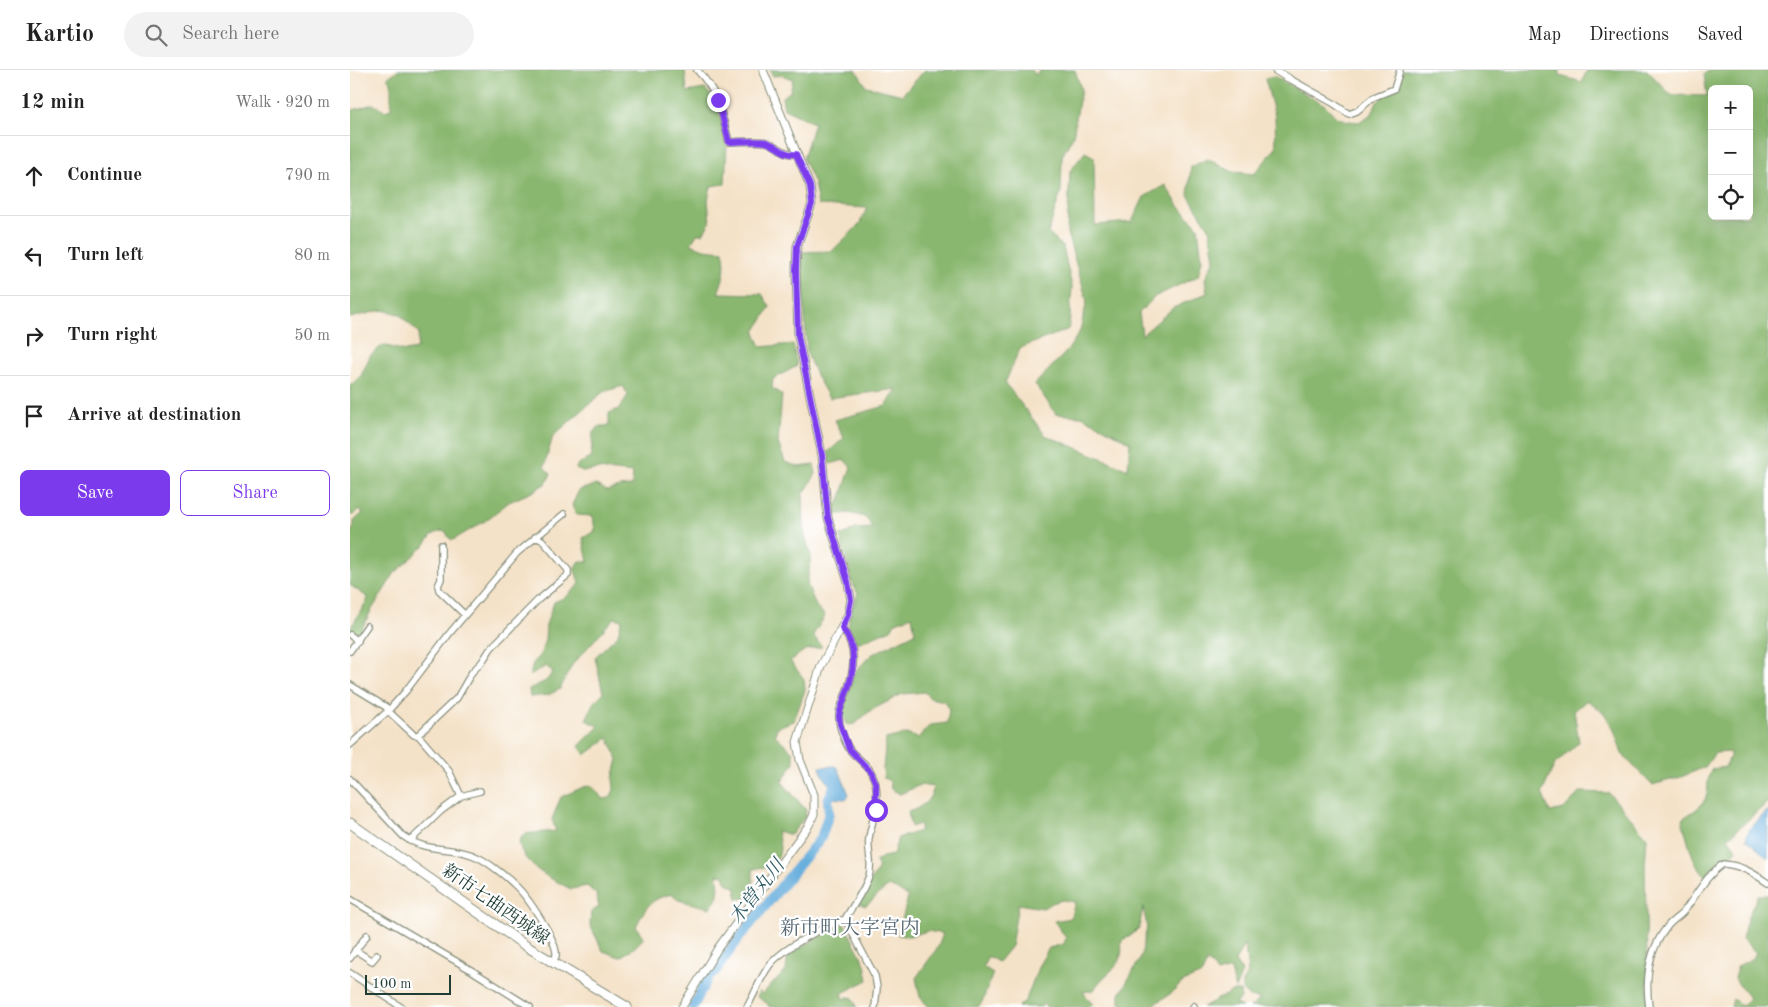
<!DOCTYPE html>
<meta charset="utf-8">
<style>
body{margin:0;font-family:"Old Standard TT","Noto Serif JP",serif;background:#f2f2f2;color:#222}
.controls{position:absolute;right:15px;top:15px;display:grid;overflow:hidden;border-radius:8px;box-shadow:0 5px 20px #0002}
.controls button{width:45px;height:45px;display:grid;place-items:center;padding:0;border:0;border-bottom:1px solid #e0e0e0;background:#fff;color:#222;font:25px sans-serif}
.scale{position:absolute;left:15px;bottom:12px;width:86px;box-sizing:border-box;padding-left:5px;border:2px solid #1f3d34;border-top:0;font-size:14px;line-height:18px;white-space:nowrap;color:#1f3d34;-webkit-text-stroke:4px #fff;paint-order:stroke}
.stop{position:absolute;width:15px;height:15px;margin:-11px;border:4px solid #7c3aed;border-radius:50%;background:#fff}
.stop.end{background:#7c3aed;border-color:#fff;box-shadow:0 1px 5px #0008}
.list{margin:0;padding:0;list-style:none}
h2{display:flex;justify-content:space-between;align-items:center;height:65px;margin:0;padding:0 20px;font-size:21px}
h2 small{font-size:16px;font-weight:400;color:#767676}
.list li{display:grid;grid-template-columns:32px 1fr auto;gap:15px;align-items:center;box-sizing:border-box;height:80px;padding:0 20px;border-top:1px solid #e0e0e0}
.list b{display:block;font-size:19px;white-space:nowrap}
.list em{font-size:16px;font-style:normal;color:#767676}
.actions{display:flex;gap:10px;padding:15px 20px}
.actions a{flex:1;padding:11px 0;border:1px solid #7c3aed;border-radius:8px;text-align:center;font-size:18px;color:#7c3aed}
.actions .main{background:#7c3aed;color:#fff}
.icon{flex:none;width:28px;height:28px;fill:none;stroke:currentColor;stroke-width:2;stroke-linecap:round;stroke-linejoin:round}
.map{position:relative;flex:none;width:1418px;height:937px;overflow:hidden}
header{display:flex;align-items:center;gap:30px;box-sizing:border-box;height:70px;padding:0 25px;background:#fff;border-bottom:1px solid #e0e0e0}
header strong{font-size:24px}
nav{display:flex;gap:28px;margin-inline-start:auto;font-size:18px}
.search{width:350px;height:45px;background:#f2f2f2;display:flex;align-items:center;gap:12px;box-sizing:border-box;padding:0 18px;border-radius:28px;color:#767676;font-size:19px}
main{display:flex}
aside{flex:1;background:#fff}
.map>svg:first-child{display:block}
.forest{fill:#8ab770;stroke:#547a52;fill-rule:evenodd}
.water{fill:#66aedd;stroke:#427688}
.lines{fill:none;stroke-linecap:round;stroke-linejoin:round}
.river{stroke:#66aedd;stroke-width:10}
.minor-casing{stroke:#8a907e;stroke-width:8}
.tertiary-casing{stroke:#8a907e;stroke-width:9}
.primary-casing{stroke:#8a907e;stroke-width:11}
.minor{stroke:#fff;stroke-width:5.5}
.tertiary{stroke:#fff;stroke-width:7}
.primary{stroke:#fff;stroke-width:9}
.route{stroke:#7c3aed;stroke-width:6}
.labels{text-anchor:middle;stroke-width:4.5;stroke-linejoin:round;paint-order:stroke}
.street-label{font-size:18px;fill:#1f3d34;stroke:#fff}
.water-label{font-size:19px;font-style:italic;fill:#345f67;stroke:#fff}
.quarter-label{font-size:20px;fill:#576872;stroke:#fff}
</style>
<header>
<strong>Kartio</strong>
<div class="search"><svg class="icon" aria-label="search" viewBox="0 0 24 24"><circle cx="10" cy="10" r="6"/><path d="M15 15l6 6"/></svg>Search here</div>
<nav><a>Map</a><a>Directions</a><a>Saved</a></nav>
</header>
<main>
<aside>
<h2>12 min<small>Walk · 920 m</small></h2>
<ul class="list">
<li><svg class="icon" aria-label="ahead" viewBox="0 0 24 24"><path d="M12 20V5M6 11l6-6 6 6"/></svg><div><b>Continue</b></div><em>790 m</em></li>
<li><svg class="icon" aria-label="left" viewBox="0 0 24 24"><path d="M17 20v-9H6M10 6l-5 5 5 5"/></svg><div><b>Turn left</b></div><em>80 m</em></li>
<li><svg class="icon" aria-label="right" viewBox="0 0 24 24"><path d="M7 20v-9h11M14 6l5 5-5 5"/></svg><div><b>Turn right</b></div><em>50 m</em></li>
<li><svg class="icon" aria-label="arrive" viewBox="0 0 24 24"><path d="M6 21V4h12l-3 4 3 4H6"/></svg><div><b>Arrive at destination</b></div></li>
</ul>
<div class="actions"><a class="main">Save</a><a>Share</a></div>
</aside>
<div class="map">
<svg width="1418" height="937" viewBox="0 0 1418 937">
<rect width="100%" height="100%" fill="#fff"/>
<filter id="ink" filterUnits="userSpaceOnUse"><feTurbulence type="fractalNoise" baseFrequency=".02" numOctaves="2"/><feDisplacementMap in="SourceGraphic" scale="10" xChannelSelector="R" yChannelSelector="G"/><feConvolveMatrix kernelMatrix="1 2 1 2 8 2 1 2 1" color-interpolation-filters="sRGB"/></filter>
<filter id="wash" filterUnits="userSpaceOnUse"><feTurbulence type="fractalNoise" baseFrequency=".0096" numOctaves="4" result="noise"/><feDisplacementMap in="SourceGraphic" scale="20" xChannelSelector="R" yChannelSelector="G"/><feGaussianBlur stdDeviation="1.12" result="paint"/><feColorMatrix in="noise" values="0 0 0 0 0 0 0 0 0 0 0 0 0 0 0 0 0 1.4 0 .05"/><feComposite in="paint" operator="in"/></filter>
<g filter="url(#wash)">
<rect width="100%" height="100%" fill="#f4e2c8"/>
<path class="forest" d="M48,0h287l2,22 18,-3 10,11 8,26 4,17 -2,41 -14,2 -3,14 2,22 -7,12h-6l-6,10 13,5 19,2c4,16 1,27 -5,42l44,1 8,13 -15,25 6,15 32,-3 4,22 -24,13 -1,9 10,7 -4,48 7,19 14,5 15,-2 2,9 -13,21 1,38 7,23 -4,28 9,22 9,10 -12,19 9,12 -17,3 -15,11 14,18 1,11 -11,31 -17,6 -2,8 17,16 2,11 -12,20 24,28 -1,7 -14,18 -14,-4c4,18 5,21 -5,38l-9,-2 -10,2v14l-6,15 -10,1 -1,-11 -9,-5 -3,-8 -7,-1c3,14 3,23 -7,34l-32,-8 -5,-6c-22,3 -29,15 -37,33l8,11 -10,10 -14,9 -17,-6 -13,-26 1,-13 8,-5 -3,-13 -9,-8 -16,3c-21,-11 -49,-23 -52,-48l5,-7 32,-3 -4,-12 9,-22 20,-9 10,-3 12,14 7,-1 4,-8 -1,-11 5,-20 -10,-21 -23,17 -6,-9 20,-20 -13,-6 8,-18 9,-9 -8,-36 23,-22 4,-15 -8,-2 -42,47 -12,24 -12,6 -18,2 -1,-8 17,-8 7,-9 -7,-6 -16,10 3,-13 7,-7 5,-16 1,-15 8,-23 12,-5 14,-13 -6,-16 6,-7 8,1 -5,-24 12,-7 -2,-15 -17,-1 -4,-10 7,-15 17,-5 11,6 13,-4 12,-1 1,-13 -35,-4 -15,3 -7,-3 2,-5 13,-6 2,-26 7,-6h9v-13l10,-4 9,-14 -5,-9 -20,6 -50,44 -9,31 7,7 -5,9 -12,8 -25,11 -24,19 -32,19 -4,-2 -3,-6 -5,-1 -9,4 -9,12 -29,27 -23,37 -13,25h-2l-6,-3v-4l18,-30 -1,-2 -17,-12v-52l4,-6v-6l9,-8 -4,-3 -6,5h-3v-131h2l9,-8 9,-20 13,-11 22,6 12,-2 2,-16 -20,-19 -17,-4 -32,8v-207l23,-7 12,7 6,-2v-27l-4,-4z
M420,0h86l10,16 36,9 23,-25h107l3,5 6,-5h34l6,19 -8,47 -11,20 -1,35 -13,42 15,14 9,40 -3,42 -49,19 -15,35 40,52 83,34 2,-27 -48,-26 -26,-2 -21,-30 33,-34 12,-19 7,-30 -20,-68 3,-62 15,-19 9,5 1,68 37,-3 12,-25 21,-12 14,21 19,21 4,33 -4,16 -42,20 -17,17 3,22 31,-27 34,-15 -2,-14 9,-20 -5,-31 -21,-33 3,-28 16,-8 26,13 21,2 22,-26 -1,-32 -10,-37 9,-3 51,29 11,12 12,4 11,1 13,-8 4,-11 11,-9 10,-5 6,-19h157v6l22,6 5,-12h60l24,25 36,1 -3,-22 6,-4h58v732l-40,36 9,12 -8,7 -8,2 -16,17c-14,-15 -18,-38 -23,-57 8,-6 21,-12 24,-22 4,-10 -1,-16 6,-28l13,-2 5,-10v-5l-15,1 -10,14 -24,10 -29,8 -30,-31 -8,-24 -10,-17 -17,-13 -13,11 5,31 -24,22 -13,29 8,19 14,-3 16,-17 29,1 38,44 -2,29 3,141h-398l3,-1 7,-7 -11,-2 -7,-8v-7l6,-9 -3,-29 -10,17 7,11 -7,17 -4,-20 -14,4 -5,-8 -5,-3 -5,12 -19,8 -10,10 -23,15h-24l-6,-4v-9l21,-37 6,-31 -4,-19 -4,22 -18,13c5,26 -17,29 -27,48l-11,2 10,13 -3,2h-44l-2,-3 -3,3h-23l8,-7 13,-35 10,-17 15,-4 2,-6 -12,-17 17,-3 4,-16 -13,-2 -10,3 -9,5 -25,-4 -7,42 -13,16 -10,-6 -5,11 10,6 -11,29 -4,5h-49l-9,-10 -4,-19 22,-31 5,-13 -15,-3 -19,5 -11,-1 10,-38 -12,-8 -8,-3 -22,20 -10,-3 23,-35 -3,-7 7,-4 10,-2 5,-17 22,-7v-7l-9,3 -3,-15c13,-4 23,-11 26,-25l-14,-2 -20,9 -9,-5 -1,-8 -6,-3 -1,-9 3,-30 20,-5 12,4 12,-13 17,-2 2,-14 -5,-8 -14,-3 -6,-6 -22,2 -32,17 -15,13 -8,1 -5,-13 12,-39 17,-18 44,-22 -3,-17 -16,6 -5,7 -31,13h-6c-10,-17 -4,-30 4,-48l-6,-12 -12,-46 16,-7 17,-1 -8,-11 -16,-4 -17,2 -1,-4 9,-11 11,-33 -7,-7 -14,4 -4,-10 18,-16 -9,-18 51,-14 11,-17 -68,9 -12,-21 -10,-23 -6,-102 31,-1 27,-26 8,-17 -49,-3 -4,-22 -11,-24 11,-36 -30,-14 -2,-12 8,-5 3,-13 -12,-4 -8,1zM1362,19h37v127h-37z
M1408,825h10v112h-37l2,-8 9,7 7,-8 -15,-20 4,-12 13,-7 5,-6 -14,-14 5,-20z
M492,854l3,1 20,39 3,16 -26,13 2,6 4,-2 5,1 4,9h-88l-1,-3 -11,-7 2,-6 3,3 24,-23 2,-16z
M890,921l1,8 -6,5 7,3h-39l28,-15z"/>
<path class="water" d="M485,696l3,2 10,24 1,4 -4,3 -12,-1c0,-14 -11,-20 -13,-31z
M1418,740v48l-22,-19 3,-9z"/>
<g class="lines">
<path class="river" d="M343,937l16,-32 5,-2 25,-35 82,-100 8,-25 -1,-13 5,-11"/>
</g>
</g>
<g filter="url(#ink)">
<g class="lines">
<defs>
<path id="minor" d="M347,0c22,23 24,41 32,72 10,0 28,-2 37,0 11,3 18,13 30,12
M938,8l45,25 16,11 8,-3 17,-14 20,-8 6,-19
M91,475v34l-3,7 1,4 26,25
M0,565l8,6
M0,581l17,-25
M0,615l36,22 2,4 26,24h4l39,-37 15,-26 10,-10 9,-14 47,-48 30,-25v-5l-26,-30 -7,-3
M68,665l31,36 12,25
M0,675l38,-34 17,-19 44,-58 68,-81 47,-39
M0,709l53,57c25,18 49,9 74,21 11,5 30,20 40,30 11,11 41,54 39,69 -1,2 -3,6 -4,7
M60,771l31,-30 20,-15 19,-5
M0,829l121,71 59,37
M495,849l30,57 2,12 -2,19
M5,880l17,11 5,-6
M0,888l17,-23
M0,903l51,34
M397,937c8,-13 13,-29 22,-41 12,-17 56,-40 76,-47 8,-14 19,-28 24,-43 4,-14 -2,-25 0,-38 4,-22 14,-45 2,-66 -5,-9 -15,-14 -21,-22 -5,-7 -11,-23 -11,-32 -1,-9 4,-14 6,-22 9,-23 14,-47 -3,-68
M843,937l1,-1
M1299,937c-4,-29 -1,-56 18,-80 4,-6 12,-10 17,-16 13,-16 21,-35 39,-47 18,1 30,9 45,19"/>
<path id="tertiary" d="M925,0l13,8
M332,937l36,-59 91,-123 5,-11v-19l-14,-35 -3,-18 24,-76 27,-51 3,-15 -3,-18 -20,-64 -6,-63 -24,-119 -2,-66 1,-24 15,-42 -2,-18 -47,-116"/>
<path id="primary" d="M0,753l176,123 101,61"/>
</defs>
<use href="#minor" class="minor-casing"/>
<use href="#tertiary" class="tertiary-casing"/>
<use href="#primary" class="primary-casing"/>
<use href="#minor" class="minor"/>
<use href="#tertiary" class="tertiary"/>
<use href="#primary" class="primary"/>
</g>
</g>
<g class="lines" filter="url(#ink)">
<path class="route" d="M368,30l11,42c10,0 28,-2 37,0 11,3 18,14 30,12l14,32 2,18 -15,42 -1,24 2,66 24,119 6,63 20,64 3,18 -3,15 -6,13c17,20 12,46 3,69 -2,7 -5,12 -6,19l1,8 9,25 22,23 5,12v26"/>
</g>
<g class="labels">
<g class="street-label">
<text transform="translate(146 834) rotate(35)" y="6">新市七曲西城線</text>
</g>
<g class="water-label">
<text transform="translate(406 821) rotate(-52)" y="7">木曽丸川</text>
</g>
<g class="quarter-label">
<text x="500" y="864">新市町大字宮内</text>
</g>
</g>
</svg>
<div class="controls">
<button>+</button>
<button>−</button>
<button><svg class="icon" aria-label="locate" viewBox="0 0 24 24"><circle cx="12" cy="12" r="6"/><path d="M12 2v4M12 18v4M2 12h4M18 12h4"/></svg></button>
</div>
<div class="scale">100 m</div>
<div class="stop" style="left:526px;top:740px"></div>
<div class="stop end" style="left:368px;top:30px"></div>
</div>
</main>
